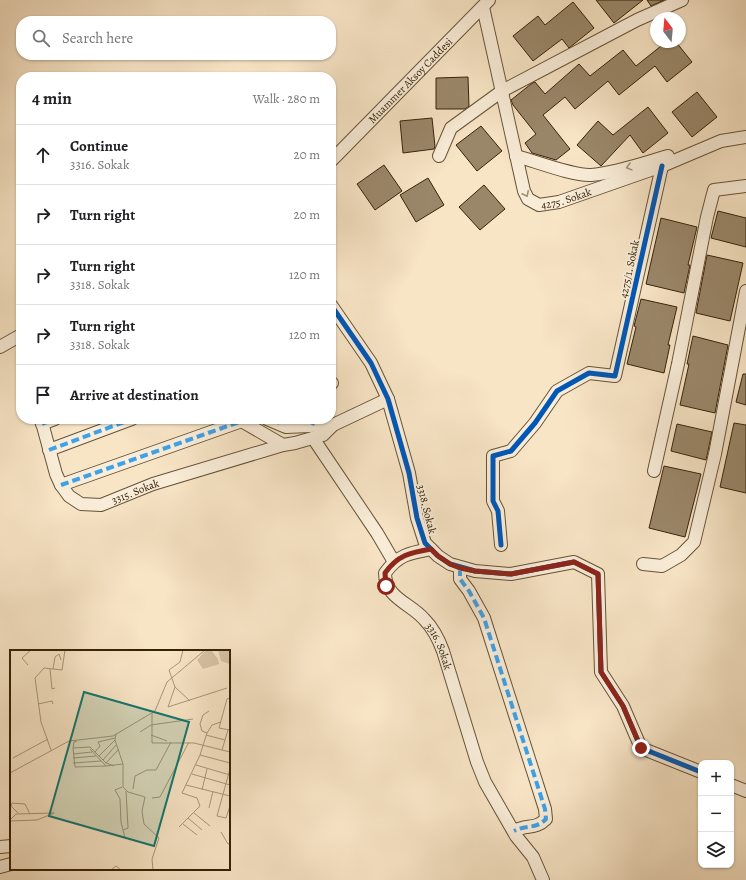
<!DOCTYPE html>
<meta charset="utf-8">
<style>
body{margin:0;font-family:Alegreya,serif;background:#f6f6f6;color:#202124}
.controls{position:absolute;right:12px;bottom:12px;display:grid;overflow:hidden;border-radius:8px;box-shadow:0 1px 3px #0004}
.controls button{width:36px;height:36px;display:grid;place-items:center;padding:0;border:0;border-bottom:1px solid #e0e0e0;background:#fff;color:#202124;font:20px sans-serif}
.compass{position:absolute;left:650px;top:12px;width:36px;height:36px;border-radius:50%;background:#fff;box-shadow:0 1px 3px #0004;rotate:344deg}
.stop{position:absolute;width:12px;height:12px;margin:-9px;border:3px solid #8f2418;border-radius:50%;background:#fff}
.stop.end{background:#8f2418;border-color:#fff;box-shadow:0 1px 4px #0008}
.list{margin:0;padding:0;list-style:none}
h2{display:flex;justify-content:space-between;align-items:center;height:52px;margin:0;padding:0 16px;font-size:17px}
h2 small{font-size:13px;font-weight:400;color:#757577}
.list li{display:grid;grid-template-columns:26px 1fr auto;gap:12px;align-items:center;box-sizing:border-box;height:60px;padding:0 16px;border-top:1px solid #e0e0e0}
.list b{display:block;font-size:15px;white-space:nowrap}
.list p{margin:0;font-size:13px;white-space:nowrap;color:#757577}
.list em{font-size:13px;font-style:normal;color:#757577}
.icon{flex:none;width:22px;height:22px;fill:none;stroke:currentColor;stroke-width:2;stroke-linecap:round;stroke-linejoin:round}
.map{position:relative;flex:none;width:746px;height:880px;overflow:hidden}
.search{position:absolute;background:#fff;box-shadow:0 1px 3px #0004;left:16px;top:16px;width:320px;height:44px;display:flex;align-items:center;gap:10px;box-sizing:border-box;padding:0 14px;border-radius:16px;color:#757577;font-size:15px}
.panel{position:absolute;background:#fff;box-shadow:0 1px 3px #0004;left:16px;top:72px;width:320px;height:352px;border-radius:16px}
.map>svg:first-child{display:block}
.building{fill:#9a876a;stroke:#352207}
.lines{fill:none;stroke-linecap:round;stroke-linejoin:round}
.minor-casing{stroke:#665337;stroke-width:14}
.minor{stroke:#faeeda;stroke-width:12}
.quiet{stroke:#3ea2e9;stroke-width:4;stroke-dasharray:8 4;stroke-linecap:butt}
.cycleway-casing{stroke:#faeeda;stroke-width:8}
.cycleway{stroke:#0057b8;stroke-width:5}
.oneway{stroke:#a1927b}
.route{stroke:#8f2418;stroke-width:5}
.labels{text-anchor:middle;stroke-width:3.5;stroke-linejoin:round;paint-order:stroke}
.street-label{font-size:11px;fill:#352207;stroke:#faeeda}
.inset-road{fill:none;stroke:#aa977a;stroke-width:1}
.view{fill:#0f766e;fill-opacity:0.15;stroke:#0f766e;stroke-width:2}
.inset-edge{fill:none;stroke:#352207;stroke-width:2}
</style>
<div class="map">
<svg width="746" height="880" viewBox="0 0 746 880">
<rect width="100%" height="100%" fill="#f8e5c6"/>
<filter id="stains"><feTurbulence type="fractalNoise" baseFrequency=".005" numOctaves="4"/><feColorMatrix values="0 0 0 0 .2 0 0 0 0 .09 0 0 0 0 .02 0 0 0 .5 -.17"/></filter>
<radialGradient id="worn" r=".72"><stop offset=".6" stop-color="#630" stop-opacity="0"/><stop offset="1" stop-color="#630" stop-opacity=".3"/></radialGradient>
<path class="building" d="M596,0h47l-29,23z
M647,0h17l-13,6z
M573,2l21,26 -25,20 -7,-9 -29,22 -20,-25 25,-20 7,9z
M666,42h10l16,20 -25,20 -12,-16 -36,29 -11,-14 -33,28 -10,-12 -22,18 27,34 -14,11 -24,-7 -7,-10 11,-9 -23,-29 -2,-5 20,-16 4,-2 10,12 34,-30 11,12 33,-26 13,16z
M468,77l1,29 -4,3h-29v-31z
M697,92l20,25 -25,20 -20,-25z
M648,107l20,26 -25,20 -13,-18 -29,31 -24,-21 21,-24 15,14z
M432,118l3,28 -1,3 -31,4 -3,-32z
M481,126l21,25 -25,20 -21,-26z
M384,165l18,26 -27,19 -18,-26z
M428,178l16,27 -28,17 -16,-27z
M484,185l21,24 -25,21 -21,-23z
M718,211l28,7v29l-35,-9z
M661,218l36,9 -9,38h2l-6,28 -38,-9z
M707,255l36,8 -13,58 -34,-8z
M641,299l36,8 -9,38h2l-6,28 -37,-9 9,-37 -2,-1z
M693,336l35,9 -13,68 -35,-8 9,-41h-2z
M743,374h3v31l-10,-3z
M734,423l12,2v68l-26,-6z
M677,424l35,8 -6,28 -35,-9z
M664,466l37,8 -16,63 -36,-9z"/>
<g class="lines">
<defs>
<g id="minor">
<path id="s1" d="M483,7l41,184 4,8 11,6 20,-3 103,-36 59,-25 25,-4"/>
<path d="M439,156l12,-28 51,-37 135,-71 45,-20"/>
<path d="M516,156c19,5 57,20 75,19 25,-2 53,-12 77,-19"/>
<path id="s2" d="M331,161l158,-161"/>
<path d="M331,305l40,58 17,36 21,74 8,45 8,25 13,13 12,8 25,7 36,3 63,-12 24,12 3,98 22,34 18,42 60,24"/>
<path d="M0,347l21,-12"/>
<path d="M331,384l1,-1"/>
<path id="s3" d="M41,419l15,55 5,11 8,11 12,8 20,1 52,-21 130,-39"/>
<path d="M238,419l45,26 12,-2 28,-8 10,-10 55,-26"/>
<path d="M267,419l19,8 47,-2"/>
<path d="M42,424l13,-5"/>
<path d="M313,438l64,95 17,29"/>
<path d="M49,450l83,-31"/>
<path d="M654,471l24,-107 29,-147 7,-27 32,-4"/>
<path d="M61,485l181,-64"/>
<path d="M501,545l-3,-34 -5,-10v-45l18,-5 24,-28 22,-32 32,-18 26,3 47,-210"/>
<path id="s4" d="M431,549c-22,4 -33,6 -46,24 0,25 25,30 39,46 9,9 15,21 19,32l34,111 8,20 31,54 17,21 10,23"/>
<path d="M643,564l19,2 19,-11 13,-13 21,-88 31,-163"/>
<path d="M460,568v11l9,12 15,27 61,191 1,10c-11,11 -19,5 -32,12"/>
<path d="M731,785l15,6"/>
<path d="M0,847l11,-1"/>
<path d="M0,867l11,-3"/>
</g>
</defs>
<use href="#minor" class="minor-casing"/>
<use href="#minor" class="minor"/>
<path class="quiet" d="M331,384l1,-1
M42,424l13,-5
M277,424l2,-5
M312,425l3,-6
M49,450l83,-31
M61,485l181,-64
M460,568v11l9,12 15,27 61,191 1,10c-11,11 -19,5 -32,12"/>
<defs>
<path id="cycleway" d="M331,305l40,58 17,36 21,74 8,45 8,25 13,13 12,8 25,7 36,3 63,-12 24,12 3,98 22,34 18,42 60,24
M501,545l-3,-34 -5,-10v-45l18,-5 24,-28 22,-32 32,-18 26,3 47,-210"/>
</defs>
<use href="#cycleway" class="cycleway-casing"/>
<use href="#cycleway" class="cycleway"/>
</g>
<defs><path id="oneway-chevron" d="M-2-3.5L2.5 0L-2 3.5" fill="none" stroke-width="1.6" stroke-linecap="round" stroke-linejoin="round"/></defs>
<g class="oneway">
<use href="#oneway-chevron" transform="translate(629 167) rotate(165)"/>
<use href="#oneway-chevron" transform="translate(526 194) rotate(64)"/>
</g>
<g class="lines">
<path class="route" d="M386,586l-1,-13c13,-18 24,-20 46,-24l7,7 12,8 10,4 15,3 36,3 63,-12 24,12 3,98 22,34 18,42"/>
</g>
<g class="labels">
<g class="street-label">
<text dy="4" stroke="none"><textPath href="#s2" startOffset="113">Muammer Aksoy Caddesi</textPath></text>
<text dy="4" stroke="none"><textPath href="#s1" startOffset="238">4275. Sokak</textPath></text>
<text transform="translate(629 269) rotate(-78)" y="4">4275/1. Sokak</text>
<text dy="4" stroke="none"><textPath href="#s3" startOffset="154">3315. Sokak</textPath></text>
<text transform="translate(427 509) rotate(76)" y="4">3318. Sokak</text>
<text dy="4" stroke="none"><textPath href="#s4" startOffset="148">3316. Sokak</textPath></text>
</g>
</g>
<g transform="translate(10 650)">
<rect width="220" height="220" fill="#f8e5c6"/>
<path d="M196,0h5l7,9 1,5 -16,5 -6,-9zM208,0h12v14l-9,-3z" fill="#d7c4a6"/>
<path class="inset-road" d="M173,0l-3,12 -11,8 6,17 -7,20 59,-19M18,15l-6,-7 9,-8M40,19l2,20 3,-1M43,19l2,-12 4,-3 2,6M165,37l15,14M220,48l-3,1 -8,29 11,2M28,54l14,-3 1,3M142,63v30h42l36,9M130,82l11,-7 42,-6M197,83l-5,-2 -2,-7 3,-9 6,-4M106,84l-1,6 8,24v23l5,5 17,5 -3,14 2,13 15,14 -7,21 1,11M141,85l16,6M196,85l19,5M67,91l-3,1 -1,6 17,-1 16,16 8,3M63,98l2,19 31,-1M80,99l16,17 17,-2M41,100l-10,-28 -6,-44 9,-10 18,2 3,-20M212,100l6,-20M85,102l5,-6 -2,-4 17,-4M63,104l19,-2M190,105l30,8M89,106l16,-16M3,108l35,-19M63,108l23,-2M93,110l14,-16M63,113l28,-2M96,113l13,-14M186,115l34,10M220,119l-13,47 9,2 4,-12M0,123l59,-32 44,-5 42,-25 12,-29 38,-32M182,124l38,11M176,135l44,11M112,137l-7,3 5,9 1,23 4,16M123,139l2,-13 12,-6h9l15,-28M192,140l5,-21M142,148l8,-1 29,-55M199,158l4,-17M8,163l-7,-7 1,-3 13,1 5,10M184,163l16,13M178,168l14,12M0,170l6,-6 38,-1 -17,7 -27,1M173,174l14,11M169,177l21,-21 -3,-8 -15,-5 18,-38 7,-22 5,-8 9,-3M113,180l5,-2 -2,-37M211,182l7,12 2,-1M101,220l5,-4 5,4"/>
<path class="view" d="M74,42l105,30 -35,124 -105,-30z"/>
<rect width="220" height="220" class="inset-edge"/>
</g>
<rect width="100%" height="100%" filter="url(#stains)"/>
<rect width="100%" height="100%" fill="url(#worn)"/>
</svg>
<div class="controls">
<button>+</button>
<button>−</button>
<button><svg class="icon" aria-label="layers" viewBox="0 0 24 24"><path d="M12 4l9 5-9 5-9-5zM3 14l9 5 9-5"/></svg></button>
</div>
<svg class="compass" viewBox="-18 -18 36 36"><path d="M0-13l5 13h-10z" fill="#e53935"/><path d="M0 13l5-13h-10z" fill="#757577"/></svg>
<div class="stop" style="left:386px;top:586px"></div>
<div class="stop end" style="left:641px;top:748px"></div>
<div class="search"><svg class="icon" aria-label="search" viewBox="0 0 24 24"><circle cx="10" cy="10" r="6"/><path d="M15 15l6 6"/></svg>Search here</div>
<section class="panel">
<h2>4 min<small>Walk · 280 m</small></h2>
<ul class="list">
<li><svg class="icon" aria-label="ahead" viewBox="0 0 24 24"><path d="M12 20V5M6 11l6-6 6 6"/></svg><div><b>Continue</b><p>3316. Sokak</p></div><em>20 m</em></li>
<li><svg class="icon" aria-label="right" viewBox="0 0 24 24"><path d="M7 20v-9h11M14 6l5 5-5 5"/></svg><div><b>Turn right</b></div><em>20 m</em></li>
<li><svg class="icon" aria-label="right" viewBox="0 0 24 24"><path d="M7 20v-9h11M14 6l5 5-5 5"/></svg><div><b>Turn right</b><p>3318. Sokak</p></div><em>120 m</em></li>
<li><svg class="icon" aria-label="right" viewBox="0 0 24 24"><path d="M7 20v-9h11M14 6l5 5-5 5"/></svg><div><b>Turn right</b><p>3318. Sokak</p></div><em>120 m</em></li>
<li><svg class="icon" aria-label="arrive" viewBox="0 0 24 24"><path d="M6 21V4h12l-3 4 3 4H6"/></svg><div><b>Arrive at destination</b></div></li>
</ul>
</section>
</div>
